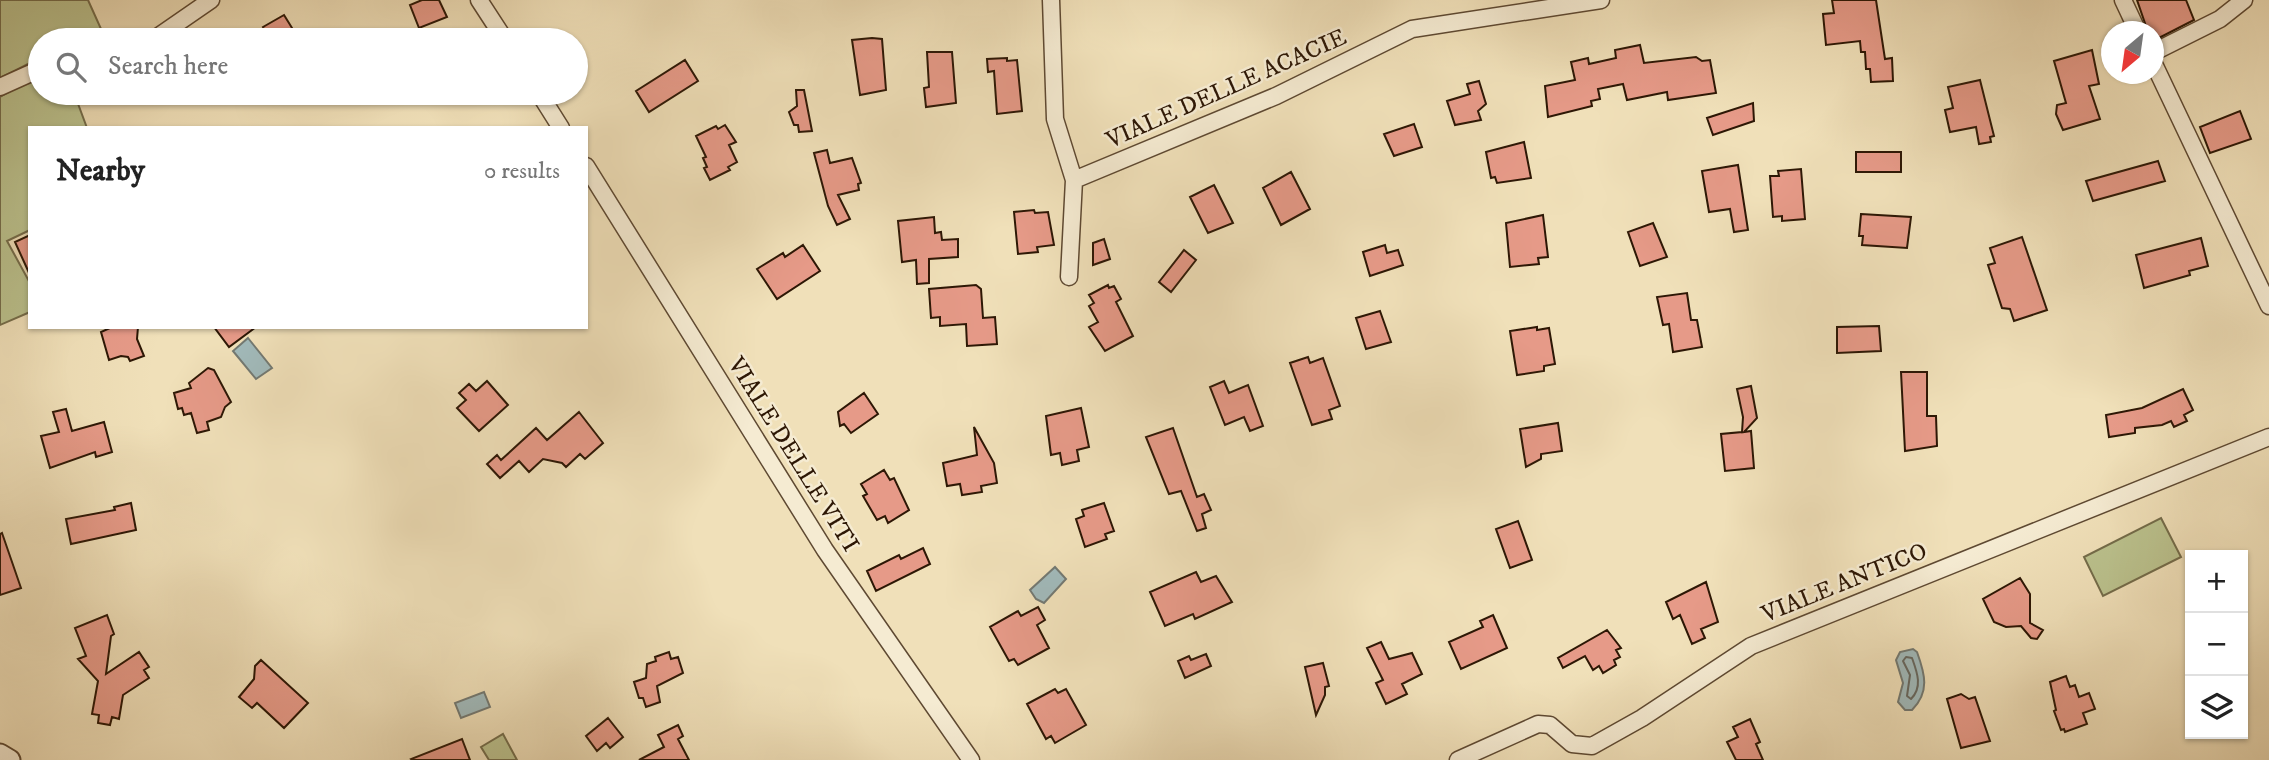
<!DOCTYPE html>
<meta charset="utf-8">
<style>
body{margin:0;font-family:"IM FELL DW Pica",serif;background:#f2f2f2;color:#222}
.controls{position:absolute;right:21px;bottom:21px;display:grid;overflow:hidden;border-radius:0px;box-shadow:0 2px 5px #0004}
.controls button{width:63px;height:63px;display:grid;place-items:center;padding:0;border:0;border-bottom:2px solid #e0e0e0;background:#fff;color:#222;font:35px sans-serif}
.compass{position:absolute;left:2101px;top:21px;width:63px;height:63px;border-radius:50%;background:#fff;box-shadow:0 2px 5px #0004;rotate:209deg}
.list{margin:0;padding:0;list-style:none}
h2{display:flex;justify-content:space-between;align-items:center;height:91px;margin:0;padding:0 28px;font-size:30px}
h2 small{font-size:23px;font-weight:400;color:#767676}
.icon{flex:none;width:38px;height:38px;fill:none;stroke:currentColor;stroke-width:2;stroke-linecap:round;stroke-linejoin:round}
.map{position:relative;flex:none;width:2269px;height:760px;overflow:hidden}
.search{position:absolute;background:#fff;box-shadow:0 2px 5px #0004;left:28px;top:28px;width:560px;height:77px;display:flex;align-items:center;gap:18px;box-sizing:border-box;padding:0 24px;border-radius:38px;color:#767676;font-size:26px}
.panel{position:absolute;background:#fff;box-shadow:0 2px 5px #0004;left:28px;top:126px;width:560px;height:203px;border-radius:0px}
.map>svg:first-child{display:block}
.green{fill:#bbc28e;stroke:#746c4a;stroke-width:2}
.water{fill:#a1babb;stroke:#737972;stroke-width:2}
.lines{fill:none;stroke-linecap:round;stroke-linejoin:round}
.shore{stroke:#676860;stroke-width:2}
.building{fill:#e69a88;stroke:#2d1705;stroke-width:2}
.minor-casing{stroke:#5e4932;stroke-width:19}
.tertiary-casing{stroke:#5e4932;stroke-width:23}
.minor{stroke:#f5ebd2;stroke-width:16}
.tertiary{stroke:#f5ebd2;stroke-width:19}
.labels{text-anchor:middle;stroke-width:5;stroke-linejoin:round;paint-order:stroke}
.street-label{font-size:24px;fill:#2d1705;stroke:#f5ebd2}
</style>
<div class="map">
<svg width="2269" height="760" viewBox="0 0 2269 760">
<rect width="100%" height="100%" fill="#f0e0b9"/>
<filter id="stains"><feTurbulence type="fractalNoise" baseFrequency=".00286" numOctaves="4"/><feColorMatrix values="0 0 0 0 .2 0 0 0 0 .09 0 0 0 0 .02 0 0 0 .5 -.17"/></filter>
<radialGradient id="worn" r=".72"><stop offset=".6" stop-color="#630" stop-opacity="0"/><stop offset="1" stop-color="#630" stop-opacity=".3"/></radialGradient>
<path class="green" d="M0,0h88l18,40h-66v18l-40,20z
M40,78v15h34l13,35h-57v102l-23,11 23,42v29l-30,13v-228l31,-18z
M2161,518l20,39 -78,39 -19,-39z
M503,734l14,26h-28l-8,-13z"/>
<path class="water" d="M248,338l24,30 -16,11 -23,-28z
M1055,567l11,12 -22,24 -8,-4 -6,-9z
M1913,649l4,3c8,22 13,40 -5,58h-7l-7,-8 5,-19 -7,-23 4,-8z
M484,692l6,15 -29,11 -6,-15z"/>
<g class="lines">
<path class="shore" d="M1906,657l6,1c5,14 11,29 -1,41l-4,-3 3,-21 -7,-14z"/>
</g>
<path class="building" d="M422,0h17l8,17 -28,11 -9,-23z
M1832,0h44l9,59 7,-1 1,23 -22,1 -1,-13h-4l-1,-17h-4l-1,-11 -34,4 -3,-31 11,-1z
M2137,0h49l8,20 -41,21v-9h-5z
M284,15l13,21 -8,4h-18l-8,-13z
M872,38l10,1 4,51 -26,5 -8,-55z
M1640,45l4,18 52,-6 6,4 8,-1 6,33 -48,7 -1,-8 -40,8 -4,-16 -25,5 2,10 -9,2 1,5 -44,11 -3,-31 30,-6 -4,-18 17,-4 1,6 27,-6 -1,-8z
M2092,50l7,34 -10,2 11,33 -37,11 -7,-16 1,-9 9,-2 -12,-42z
M927,52h25l4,51 -30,4 -2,-19 5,-1z
M1007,58v3l10,-1 5,51 -25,3 -3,-43 -6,1 -1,-13z
M685,60l13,21 -49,31 -13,-21z
M1980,80l14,56 -4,1 1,5 -12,2 -3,-17 -26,5 -5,-22 8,-2 -5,-21z
M1479,81l7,23 -8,7 3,9 -26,5 -8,-24 23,-7 -3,-10z
M796,90h8l8,41 -13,1 -1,-7h-4l-5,-13 8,-6z
M1753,103l1,18 -41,14 -6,-17z
M2240,111l11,28 -41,14 -10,-26z
M1414,124l8,23 -28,9 -10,-22z
M725,125l11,17 -7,3 8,17 -9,5 2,3 -20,10 -6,-12 3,-1 -4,-9 3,-1 -10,-21 20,-10 2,3z
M1524,142l7,36 -34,5 -2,-6 -4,1 -5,-26z
M827,150l3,13 22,-5 9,25 -3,1 1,6 -21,5 12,24 -13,6 -9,-19 -14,-53z
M1856,152h45v20h-45z
M2158,161l7,20 -72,20 -7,-20z
M1738,165l10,65 -14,2 -4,-23 -21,3 -7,-41z
M1801,169l4,50 -23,2v-5l-9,1 -3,-41h9l-1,-5z
M1291,172l19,37 -29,16 -18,-37z
M1214,185l19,38 -25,10 -18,-36z
M1034,210l1,3 13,-1 6,33 -17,2 1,5 -20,2 -4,-42z
M1861,214l50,3 -4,31 -45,-3 1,-9h-4z
M1543,215l5,42 -10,1 1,6 -29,3 -4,-44z
M934,217l1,16 6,-1 1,8 16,-1v18l-29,2v24l-12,1 -1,-24 -14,2 -4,-41z
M1653,223l14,34 -27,9 -12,-34z
M30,235v40l-15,-33z
M2022,237l25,73 -33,11 -4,-12 -8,-1 -14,-43 7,-2 -5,-15z
M2201,238l7,28 -19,5 1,4 -46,13 -8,-33z
M1104,239l6,20 -17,6v-22z
M803,245l17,26 -43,28 -20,-30 26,-16 2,4z
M1385,245l2,8 11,-3 5,15 -33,11 -7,-24z
M1184,250l12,10 -25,32 -12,-10z
M976,285l5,4 2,29 12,-1 2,27 -30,2 -1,-22 -26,2v-9l-9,1 -2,-29z
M1108,285l1,3 5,-2 7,13 -5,3 17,34 -28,15 -16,-24 9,-5 -9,-16 5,-3 -5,-8z
M1687,293l4,27h6l5,27 -29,5 -4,-28 -6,1 -6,-28z
M1380,311l11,31 -25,7 -10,-31z
M1879,326l2,25 -44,2v-26z
M112,327h26l-1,12 7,17 -14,5 -2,-4 -7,-1 -12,4 -8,-28z
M214,327h42l-27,20z
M1537,327v3l12,-2 6,36 -11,2v5l-27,4 -7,-44z
M1308,357l2,6 13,-5 17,48 -11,4 3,9 -20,6 -22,-62z
M208,368l6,2 17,32 -6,5 -4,10 -14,5 2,8 -12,3 -6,-20 -7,2 -2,-7 -4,1 -4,-16 17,-5 -2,-5z
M1901,372h26v44h9l1,30 -32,5z
M487,381l21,24 -29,26 -22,-23 9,-8 -7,-7 10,-9 7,7z
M1224,381l5,12 19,-8 15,41 -13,5 -6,-14 -19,8 -15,-38z
M1751,386l6,32 -13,14 7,-1 3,37 -29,3 -4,-37 21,-2 1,-15 -6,-28z
M2183,389l10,21 -9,5 3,6 -13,6 -3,-6 -9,4 -27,3v5l-26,4 -3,-22 36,-7z
M864,393l14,21 -27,19 -7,-9 -4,2 -2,-14z
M1081,408l8,39 -12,3 2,11 -17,4 -2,-12 -9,2 -5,-39z
M66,409l6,22 32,-9 8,30 -16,5 -1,-5 -45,16 -9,-32 18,-4 -6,-20z
M579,412l24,31 -18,16 -5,-5 -14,13 -4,-4 -19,-4 -14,13 -10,-11 -19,17 -13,-14 10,-9 4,5 35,-32 11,12z
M1558,423l4,28 -21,3v5l-15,8 -6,-38z
M974,427l20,36 3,20 -16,3 1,6 -20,3 -2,-11 -13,2 -4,-23 34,-8z
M1173,428l24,69 7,-3 7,16 -9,4 4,14 -9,3 -16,-40 -12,3 -23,-57z
M884,470l6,10 4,-2 15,32 -21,13 -3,-7 -8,4 -14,-24 4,-2 -6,-10z
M131,503l5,27 -65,14 -5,-25 49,-9 -1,-3z
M1104,503l10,28 -9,3 2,5 -22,8 -9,-28 8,-3 -2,-6z
M1518,521l14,39 -22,8 -14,-39z
M2,533l19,55 -21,7v-61z
M923,548l7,16 -54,27 -9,-20 32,-16 2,4z
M1196,572l5,10 15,-6 16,26 -37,17 -2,-5 -28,12 -15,-34z
M2020,578l10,16v29l13,7 -6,9 -6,-1 -10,-12 -15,1 -12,-5 -11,-23z
M1706,582l12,40 -17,7 4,9 -13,6 -12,-29 -7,4 -7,-17z
M1038,607l7,13 -8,5 12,23 -31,17 -4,-6 -5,2 -19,-34 28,-16 3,5z
M107,615l7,19 -3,2 -5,38 33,-22 10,15 -5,3 5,8 -26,17 -4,24 -7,-2 -2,8 -12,-2 1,-8 -7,-1 6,-33 -20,-22 8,-3 -11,-28z
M1493,615l14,33 -46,21 -12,-27 34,-15 -3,-6z
M1607,630l14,18 -5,2 4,7 -6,3 2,5 -13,8 -4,-7 -6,4 -8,-14 -22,12 -5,-10z
M1381,642l8,17 23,-6 10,21 -20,10 5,10 -21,10 -10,-21 7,-3 -16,-32z
M669,652l2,7 7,-2 5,16 -26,13 3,16 -14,5 -3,-9h-4l-5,-16 12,-4 1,-14 9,-3 -1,-4z
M1206,654l5,12 -26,12 -7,-17 11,-5 2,4z
M261,660l47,43 -24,25 -27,-25 -5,5 -13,-11 15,-18 1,-13z
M1323,663l6,23 -4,1v8l-9,20 -11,-48z
M2066,676l4,11 5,-2 4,12 10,-4 6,16 -12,4 4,11 -22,8 -1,-3 -3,1 -7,-19 2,-1 -6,-28z
M1055,689l3,4 8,-4 20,36 -31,18 -4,-7 -5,3 -19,-35z
M1961,694l8,5 6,-2 15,44 -29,7 -14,-49z
M608,718l15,19 -13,11 -4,-5 -9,8 -11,-15z
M1750,719l10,23 -4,2 7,16h-27l-9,-18 11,-5 -5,-10z
M678,725l5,11 -5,3 11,21h-50l25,-13 -6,-12z
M462,739l8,21h-58l-1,-1z"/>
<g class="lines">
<defs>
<path id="minor" d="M479,0l26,40
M1051,0l4,119 19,61 -5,97
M2123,0l15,32
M153,40l58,-40
M2154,52l66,-33 24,-19
M2154,64l115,242
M0,87l40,-18
M539,93l22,35
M586,166l239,384 146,210
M1074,180l202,-84 136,-67 189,-29
M1458,760l80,-36 12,1 22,19 20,2 50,-28 109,-72 518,-209"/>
<path id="tertiary" d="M0,754l10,6"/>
</defs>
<use href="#minor" class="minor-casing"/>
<use href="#tertiary" class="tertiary-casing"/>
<use href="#minor" class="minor"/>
<use href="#tertiary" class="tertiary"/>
</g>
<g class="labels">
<g class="street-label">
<text transform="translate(1226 88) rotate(-24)" y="8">VIALE DELLE ACACIE</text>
<text transform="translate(794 454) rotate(58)" y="8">VIALE DELLE VITI</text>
<text transform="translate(1844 582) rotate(-22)" y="8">VIALE ANTICO</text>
</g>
</g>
<rect width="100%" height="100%" filter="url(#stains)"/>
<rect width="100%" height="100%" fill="url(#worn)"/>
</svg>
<div class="controls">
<button>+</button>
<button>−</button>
<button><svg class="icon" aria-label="layers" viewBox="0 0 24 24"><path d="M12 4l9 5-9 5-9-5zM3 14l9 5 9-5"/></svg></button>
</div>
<svg class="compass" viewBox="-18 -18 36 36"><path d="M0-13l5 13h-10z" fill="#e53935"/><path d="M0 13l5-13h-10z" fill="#767676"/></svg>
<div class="search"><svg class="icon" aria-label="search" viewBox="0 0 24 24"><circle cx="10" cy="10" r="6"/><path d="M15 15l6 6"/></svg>Search here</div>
<section class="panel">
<h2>Nearby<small>0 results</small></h2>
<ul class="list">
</ul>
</section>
</div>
